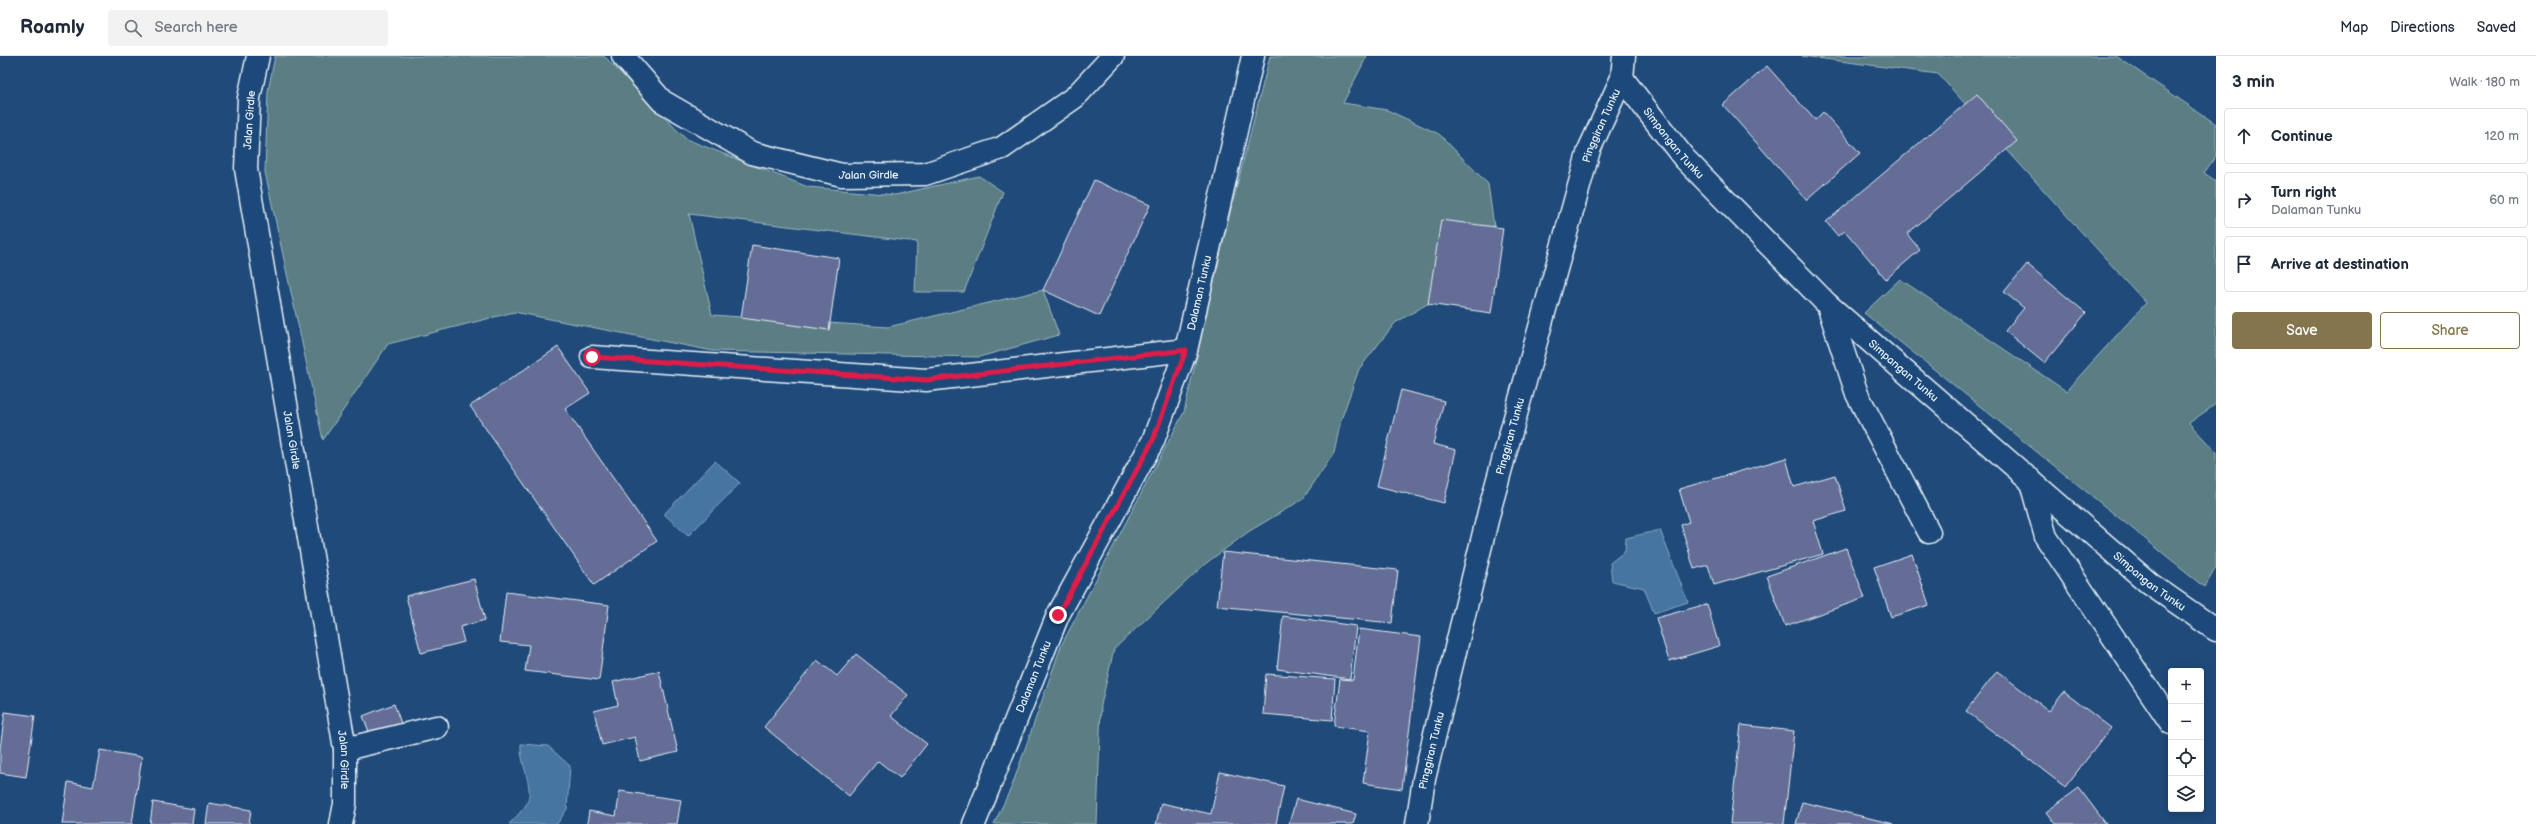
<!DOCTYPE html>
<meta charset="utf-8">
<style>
body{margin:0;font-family:"Balsamiq Sans",sans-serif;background:#f2f2f3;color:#1f2937}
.controls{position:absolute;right:12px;bottom:12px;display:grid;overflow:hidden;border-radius:4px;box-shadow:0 2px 10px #0003}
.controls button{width:36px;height:36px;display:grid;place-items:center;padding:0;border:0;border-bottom:1px solid #e0e1e3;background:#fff;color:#1f2937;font:20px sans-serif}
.stop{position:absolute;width:12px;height:12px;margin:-9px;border:3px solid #e11d48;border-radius:50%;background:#fff}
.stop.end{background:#e11d48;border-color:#fff;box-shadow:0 1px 4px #0008}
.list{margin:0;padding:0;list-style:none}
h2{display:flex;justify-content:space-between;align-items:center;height:52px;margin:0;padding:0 16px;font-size:17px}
h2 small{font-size:13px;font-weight:400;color:#747a83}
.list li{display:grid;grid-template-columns:26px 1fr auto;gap:12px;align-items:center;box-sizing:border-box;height:56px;margin:0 8px 8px;padding:0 8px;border:1px solid #e0e1e3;border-radius:4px}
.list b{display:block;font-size:15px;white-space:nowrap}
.list p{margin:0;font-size:13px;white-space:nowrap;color:#747a83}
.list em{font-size:13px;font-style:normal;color:#747a83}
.actions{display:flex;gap:8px;padding:12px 16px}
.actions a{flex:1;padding:9px 0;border:1px solid #84754c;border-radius:4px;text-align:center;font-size:14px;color:#84754c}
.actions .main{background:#84754c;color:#fff}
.icon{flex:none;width:22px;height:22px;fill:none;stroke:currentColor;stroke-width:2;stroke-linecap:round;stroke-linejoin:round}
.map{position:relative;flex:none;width:2216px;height:768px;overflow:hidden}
header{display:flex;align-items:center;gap:24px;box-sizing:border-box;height:56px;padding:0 20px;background:#fff;border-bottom:1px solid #e0e1e3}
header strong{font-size:19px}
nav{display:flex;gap:22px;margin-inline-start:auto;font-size:14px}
.search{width:280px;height:36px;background:#f2f2f3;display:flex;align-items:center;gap:10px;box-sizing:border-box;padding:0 14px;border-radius:4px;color:#747a83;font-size:15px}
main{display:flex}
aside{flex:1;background:#fff}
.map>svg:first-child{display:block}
.green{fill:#5a7e84;stroke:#a1b8be}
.water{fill:#4674a1;stroke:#87a6c4}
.building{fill:#646d96;stroke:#e8f1f8}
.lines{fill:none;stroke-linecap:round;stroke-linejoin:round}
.minor-casing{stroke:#e8f1f8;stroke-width:25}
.minor{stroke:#1f4a7a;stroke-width:22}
.route{stroke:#e11d48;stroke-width:5}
.labels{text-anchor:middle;stroke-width:3;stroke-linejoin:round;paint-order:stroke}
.street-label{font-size:11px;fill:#e8f1f8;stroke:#1f4a7a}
</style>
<header>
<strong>Roamly</strong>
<div class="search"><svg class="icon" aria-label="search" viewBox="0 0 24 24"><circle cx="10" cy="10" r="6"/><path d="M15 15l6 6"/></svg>Search here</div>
<nav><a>Map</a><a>Directions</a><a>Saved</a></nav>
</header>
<main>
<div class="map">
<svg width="2216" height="768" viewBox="0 0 2216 768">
<rect width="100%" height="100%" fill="#1f4a7a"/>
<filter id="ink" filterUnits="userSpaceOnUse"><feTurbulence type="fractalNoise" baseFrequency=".025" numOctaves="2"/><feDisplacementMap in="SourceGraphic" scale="8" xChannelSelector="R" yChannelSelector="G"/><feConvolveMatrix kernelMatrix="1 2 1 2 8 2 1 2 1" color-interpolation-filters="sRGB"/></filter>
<g filter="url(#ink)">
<path class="green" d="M275,0h329l82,83 122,48 87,8 84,-19 24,16 -39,100h-49l2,-50 -228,-28 23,101 176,12 155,-37 16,45 -80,22 -266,-6 -199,-39 -126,32 -65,96 -58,-268 3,-81z
M1270,0h97l-24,47 44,7 52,24 49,50 8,57 -45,49 -56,33 -36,46 -18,51 -7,33 -31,46 -55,33 -43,32 -91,85 -13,56 -4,119h-103l18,-38 49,-140 123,-234 43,-187z
M1802,0h314l100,68v32l-12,17 12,8v223l-27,19 27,29v115l-11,20 -341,-274 36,-34 166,112 80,-88 -208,-229z"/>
<path class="water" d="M715,405l25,22 -52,53 -24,-22z
M1660,474l28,72 -34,11 -10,-25 -32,-7 -2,-18 15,-12 1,-13z
M521,688l27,2 22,20 -3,43 -10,15h-48c6,-6 12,-12 17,-19 10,-16 -7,-42 -5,-61z"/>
<path class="building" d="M1767,10l48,54 8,-8 37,41 -53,47 -84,-95z
M1977,38l40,47 -110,93 13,16 -34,29 -41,-48 -7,5 -12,-14z
M1094,124l56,25 -51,111 -56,-26z
M1441,164l62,8 -12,85 -63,-9z
M752,189l87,13 -10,72 -88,-12z
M2027,208l59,49 -42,50 -39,-32 19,-23 -20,-16z
M558,291l32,46 -25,16 92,132 -63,44 -124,-179z
M1401,334l43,11 -11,43 23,6 -12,53 -67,-17z
M1786,402l8,29 41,-12 11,36 -33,10 10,33 -109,31 -6,-20 -14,4 -13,-44 8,-3 -10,-33z
M1846,492l19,50 -80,28 -18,-50z
M1223,496l175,18 -6,53 -175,-17z
M1912,498l17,51 -38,12 -17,-50z
M474,523l11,41 -25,7 4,15 -43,11 -15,-57z
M506,536l103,13 -10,75 -74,-9 4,-26 -29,-3z
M1707,548l12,42 -50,15 -13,-43z
M1283,560l73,10 -6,53 -73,-10z
M1359,573l62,8 -19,152 -39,-6 7,-52 -36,-5 6,-47 13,1z
M856,598l52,41 -17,21 36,28 -27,34 -22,-17 -29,35 -85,-69 53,-67 20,16z
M659,615l19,81 -38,9 -5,-24 -33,8 -8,-34 24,-6 -5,-23z
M1997,615l52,40 15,-19 47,36 -46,59 -99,-76z
M1266,618l69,5 -3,41 -69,-6z
M394,648l8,22 -31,11 -8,-21z
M5,656l30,4 -9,61 -26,-4v-24z
M1741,669l53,6 -10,93h-54z
M100,694l42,7 -10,67h-70l6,-42 25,5z
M1220,716l64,14 -8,38h-120l5,-21 50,11z
M2079,732l27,36h-51l-9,-12z
M620,735l61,9 -4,24h-90l2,-13 27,5z
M1296,743l60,15 -3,10h-64z
M153,746l41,7 -2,15h-42z
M1802,746l92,22h-98z
M209,747l42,7 -2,14h-43z"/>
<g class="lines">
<defs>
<g id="minor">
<path id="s1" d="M258,0l-9,42 -3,71 99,580v55l-4,20"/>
<path id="s2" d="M623,0l39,45 90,52 90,22 83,-1 77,-26 73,-51 38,-41"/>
<path id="s3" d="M1622,22l62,80 143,146 323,280 66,46"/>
<path d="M1828,249l29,89 72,138"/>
<path d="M592,301l334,23 260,-30"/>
<path d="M2030,423l16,58 125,186"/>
<path d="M345,693l92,-22"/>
<path id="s4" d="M974,768l84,-209 95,-174 33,-91 67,-294"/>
<path id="s5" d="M1417,768l7,-45 66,-271 99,-358 33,-72 2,-22"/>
</g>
</defs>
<use href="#minor" class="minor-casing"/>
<use href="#minor" class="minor"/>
</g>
</g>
<g class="lines" filter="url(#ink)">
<path class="route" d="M592,301l334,23 260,-30 -33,90 -95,175"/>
</g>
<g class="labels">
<g class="street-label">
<text transform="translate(249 64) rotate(-86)" y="4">Jalan Girdle</text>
<text dy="4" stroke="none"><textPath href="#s5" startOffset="723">Pinggiran Tunku</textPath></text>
<text dy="4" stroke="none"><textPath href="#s3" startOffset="83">Simpangan Tunku</textPath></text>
<text dy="4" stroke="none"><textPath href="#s2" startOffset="283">Jalan Girdle</textPath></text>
<text dy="4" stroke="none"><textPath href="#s4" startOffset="579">Dalaman Tunku</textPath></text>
<text dy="4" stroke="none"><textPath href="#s3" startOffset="407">Simpangan Tunku</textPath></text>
<text dy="4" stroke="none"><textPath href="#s5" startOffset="399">Pinggiran Tunku</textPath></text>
<text dy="4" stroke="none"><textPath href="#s1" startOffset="389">Jalan Girdle</textPath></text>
<text dy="4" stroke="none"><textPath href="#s3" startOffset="731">Simpangan Tunku</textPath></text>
<text dy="4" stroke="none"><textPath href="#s4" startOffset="159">Dalaman Tunku</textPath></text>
<text dy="4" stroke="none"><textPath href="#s5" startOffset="75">Pinggiran Tunku</textPath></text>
<text dy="4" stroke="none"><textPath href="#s1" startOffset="713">Jalan Girdle</textPath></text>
</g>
</g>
</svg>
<div class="controls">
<button>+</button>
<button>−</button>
<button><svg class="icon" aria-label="locate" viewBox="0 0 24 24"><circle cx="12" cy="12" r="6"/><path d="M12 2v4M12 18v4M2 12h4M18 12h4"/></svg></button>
<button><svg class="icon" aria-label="layers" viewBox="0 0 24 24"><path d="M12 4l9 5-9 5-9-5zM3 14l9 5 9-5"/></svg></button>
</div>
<div class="stop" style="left:592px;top:301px"></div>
<div class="stop end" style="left:1058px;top:559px"></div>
</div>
<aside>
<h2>3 min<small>Walk · 180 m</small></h2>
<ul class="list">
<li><svg class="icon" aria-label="ahead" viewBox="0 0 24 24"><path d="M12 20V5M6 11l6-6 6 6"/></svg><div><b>Continue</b></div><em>120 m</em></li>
<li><svg class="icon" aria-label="right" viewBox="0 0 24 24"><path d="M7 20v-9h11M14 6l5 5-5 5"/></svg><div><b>Turn right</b><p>Dalaman Tunku</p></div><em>60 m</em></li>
<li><svg class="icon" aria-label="arrive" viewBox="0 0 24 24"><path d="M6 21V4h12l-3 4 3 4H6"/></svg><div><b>Arrive at destination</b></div></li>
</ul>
<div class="actions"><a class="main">Save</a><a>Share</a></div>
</aside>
</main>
